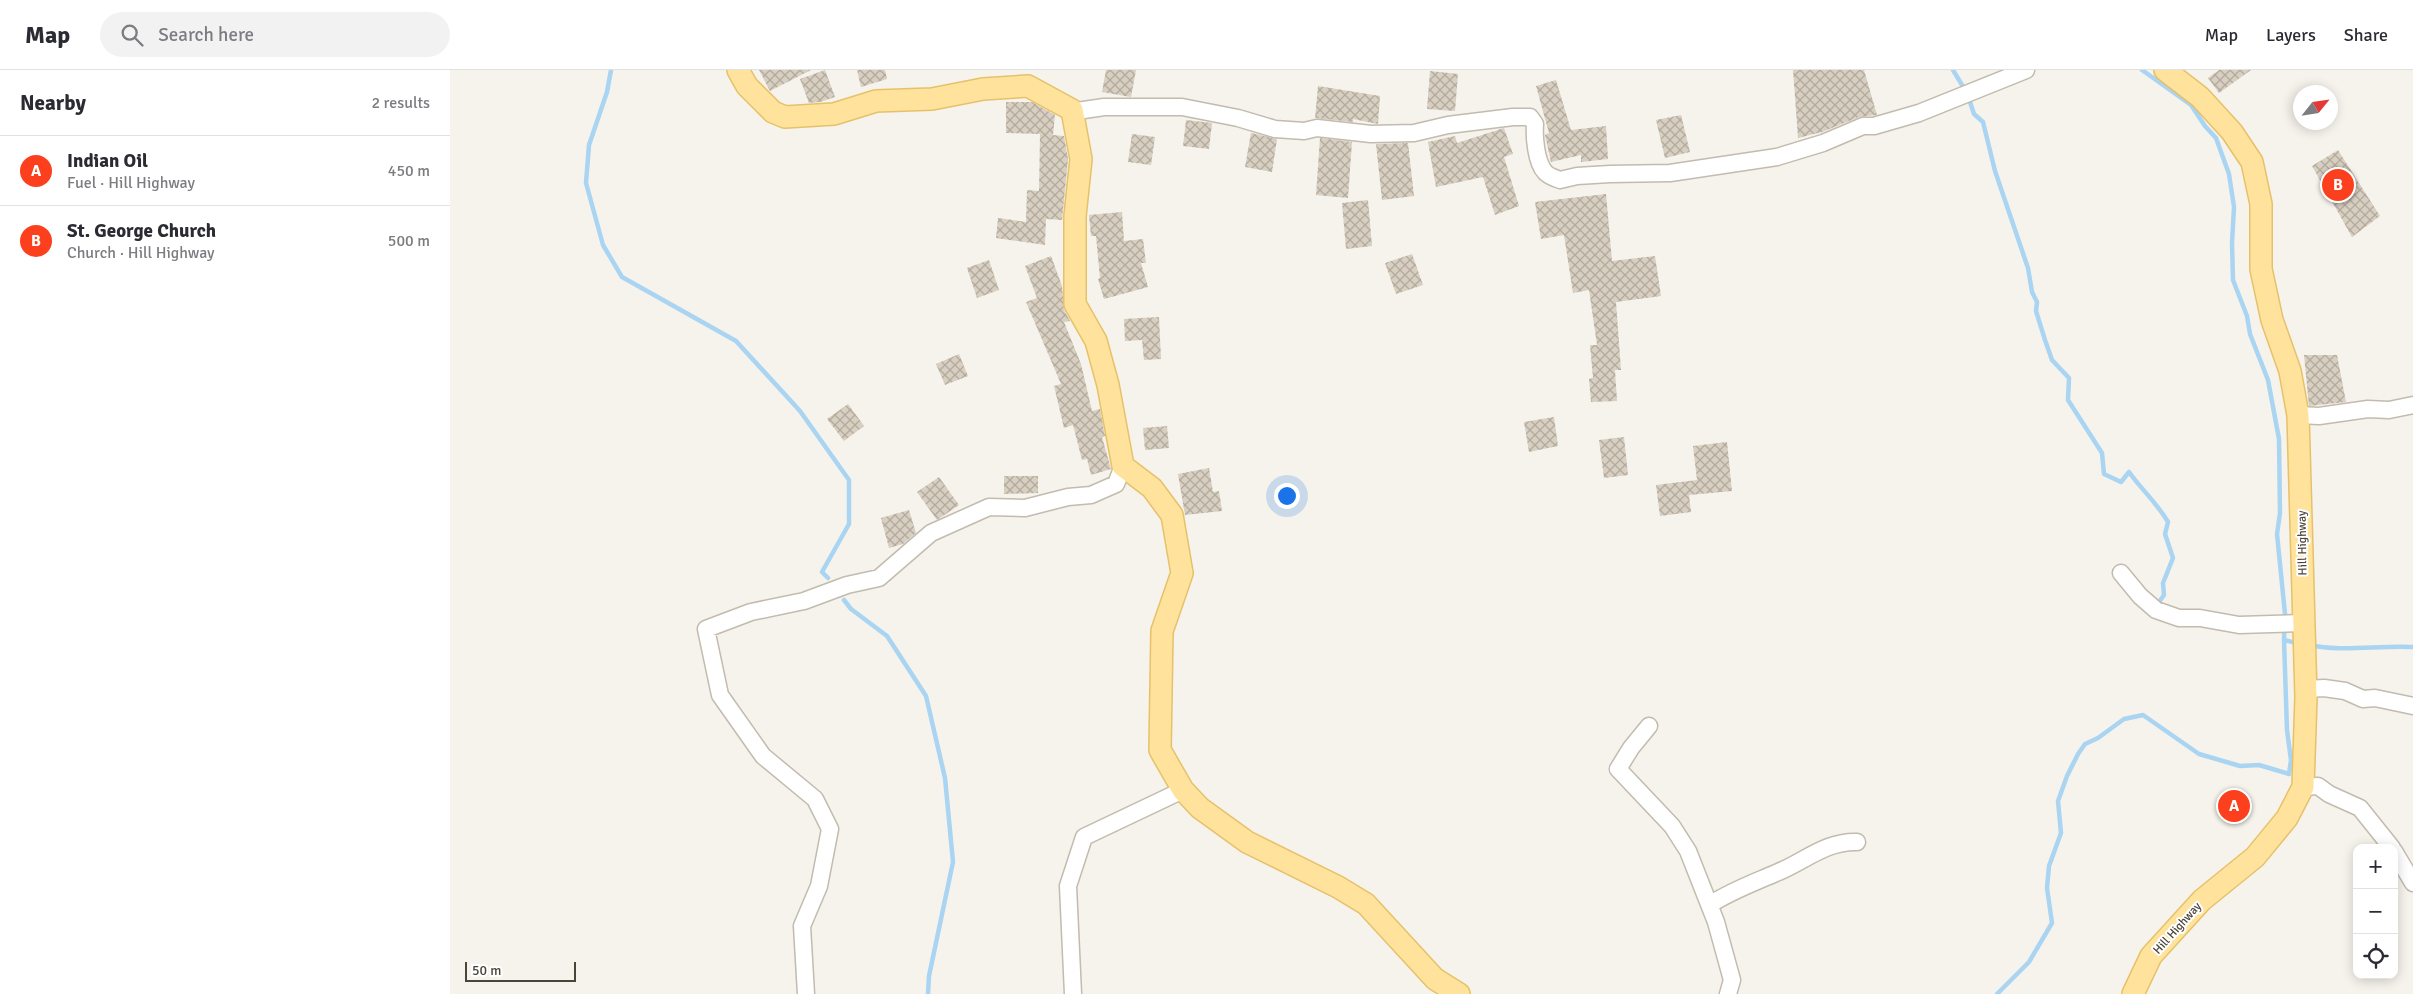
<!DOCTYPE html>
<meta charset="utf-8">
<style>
body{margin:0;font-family:Signika,sans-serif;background:#f2f2f3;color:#2b2b33}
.controls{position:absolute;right:15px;bottom:15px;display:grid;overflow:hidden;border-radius:10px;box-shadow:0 2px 12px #0003}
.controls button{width:45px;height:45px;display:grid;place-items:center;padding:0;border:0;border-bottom:1px solid #e1e1e2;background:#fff;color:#2b2b33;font:25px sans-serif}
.compass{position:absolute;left:1843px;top:15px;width:45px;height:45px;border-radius:50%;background:#fff;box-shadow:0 2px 12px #0003;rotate:60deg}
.scale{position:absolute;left:15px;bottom:12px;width:111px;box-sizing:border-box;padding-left:5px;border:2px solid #4b4439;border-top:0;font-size:14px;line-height:18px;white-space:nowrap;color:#4b4439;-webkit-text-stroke:4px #fff;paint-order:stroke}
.you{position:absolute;left:836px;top:425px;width:18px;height:18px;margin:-12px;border:4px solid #fff;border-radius:50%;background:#1a73e8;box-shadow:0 0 0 8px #1a73e833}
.badge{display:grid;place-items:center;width:32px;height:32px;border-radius:50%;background:#fc3f1d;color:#fff;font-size:16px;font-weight:700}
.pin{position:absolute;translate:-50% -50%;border:2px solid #fff;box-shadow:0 1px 5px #0006}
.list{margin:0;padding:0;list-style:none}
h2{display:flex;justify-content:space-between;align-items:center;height:65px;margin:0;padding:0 20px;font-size:21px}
h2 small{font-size:16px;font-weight:400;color:#7c7c81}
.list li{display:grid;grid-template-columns:32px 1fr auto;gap:15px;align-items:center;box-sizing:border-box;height:70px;padding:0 20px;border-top:1px solid #e1e1e2}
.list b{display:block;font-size:19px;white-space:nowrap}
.list p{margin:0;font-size:16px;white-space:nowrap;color:#7c7c81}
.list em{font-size:16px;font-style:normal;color:#7c7c81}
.icon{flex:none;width:28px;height:28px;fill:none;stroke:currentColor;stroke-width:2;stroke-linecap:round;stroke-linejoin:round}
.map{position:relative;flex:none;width:1963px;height:924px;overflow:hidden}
header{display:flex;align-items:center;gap:30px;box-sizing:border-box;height:70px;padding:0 25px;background:#fff;border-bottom:1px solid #e1e1e2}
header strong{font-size:24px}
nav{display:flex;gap:28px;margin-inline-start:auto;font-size:18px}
.search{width:350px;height:45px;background:#f2f2f3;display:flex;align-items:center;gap:12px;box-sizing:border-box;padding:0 18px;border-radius:28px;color:#7c7c81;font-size:19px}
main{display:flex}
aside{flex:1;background:#fff}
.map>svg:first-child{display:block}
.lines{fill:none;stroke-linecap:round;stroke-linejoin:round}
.stream{stroke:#a9d4f2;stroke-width:4.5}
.building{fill:url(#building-cross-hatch)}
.minor-casing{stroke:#c2bbae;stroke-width:19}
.major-casing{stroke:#e6c16a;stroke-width:24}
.minor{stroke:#fff;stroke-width:16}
.major{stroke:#ffe39c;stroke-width:21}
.labels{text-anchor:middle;stroke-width:4;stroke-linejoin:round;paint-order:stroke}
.street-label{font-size:12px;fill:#4b4439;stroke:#fff}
</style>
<header>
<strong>Map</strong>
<div class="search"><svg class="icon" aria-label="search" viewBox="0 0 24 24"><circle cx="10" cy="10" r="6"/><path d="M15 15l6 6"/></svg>Search here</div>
<nav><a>Map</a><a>Layers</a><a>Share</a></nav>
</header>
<main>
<aside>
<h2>Nearby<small>2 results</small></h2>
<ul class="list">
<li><span class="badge">A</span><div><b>Indian Oil</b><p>Fuel · Hill Highway</p></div><em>450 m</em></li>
<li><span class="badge">B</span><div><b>St. George Church</b><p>Church · Hill Highway</p></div><em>500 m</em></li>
</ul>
</aside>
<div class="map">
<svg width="1963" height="924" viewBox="0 0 1963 924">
<defs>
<pattern id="building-cross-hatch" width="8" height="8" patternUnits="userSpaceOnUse" patternTransform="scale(1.25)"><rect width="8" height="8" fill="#d8cfc1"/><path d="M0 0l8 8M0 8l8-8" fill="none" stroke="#b1aa9e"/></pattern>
</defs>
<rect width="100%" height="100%" fill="#f6f3ec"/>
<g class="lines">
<path class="stream" d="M161,0l-4,22 -18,53 -3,38 17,62 19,32 114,64 64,70 49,69v44l-27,48 6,6
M1503,0l12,20
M1692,0l49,35 14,21 11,12 13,36 5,33 -2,36 1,37 14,36 3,18 18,46 11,59 1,74 -3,21 8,80 -1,26 13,3
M1520,32l4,12 9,8 12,49 33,97 4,24 5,10 -1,9 9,29 7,20 17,18 -1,22 34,53 2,21 17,8 8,-10c12,17 28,31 39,50l-3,12 8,24 -10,25 1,12 -8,11
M394,530l7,9 36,27 39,60 19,82 8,84 -24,114 -1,18
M1860,575c30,7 70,0 103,2
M1547,924l32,-32 23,-39 -5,-35 2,-22 12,-33 -3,-32 9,-25 11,-22 7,-10 13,-6 26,-19 19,-4 56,39 41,12 19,-1 30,9 2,-14 -4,-30 -3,-90"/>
</g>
<path class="building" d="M309,0h52l-41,21z
M375,0l10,27 -15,5 -11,1 -9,-24z
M407,0h28l2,9 -26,8z
M656,0h30l-5,27 -29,-5z
M1343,0h71l13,45 -18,2 -37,15 -24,6z
M1769,0h32l-32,23 -11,-15z
M980,1l28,3 -3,37 -28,-2z
M1106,10l15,50 35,-4 2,33 -27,3v-7l-30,7 -6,-27 4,-2 -13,-47z
M868,16l62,10 -2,28 -25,-5v3l-38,-4z
M556,32h26l23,13 -2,20 11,1 4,23 -6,61 -16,-1 -1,26 -49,-7 2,-20 28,4 1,-32 12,1 1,-57 -34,-1z
M1231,45l9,37 -25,6 -9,-38z
M736,50l26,3 -3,26 -26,-3z
M1054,58l9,26 -9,3 15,49 -24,9 -12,-38 -47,10 -8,-45 27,-6 2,7z
M801,63l26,6 -5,33 -27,-5z
M682,64l23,3 -4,28 -23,-3z
M870,68l32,4 -4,56 -32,-3z
M958,73l6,53 -32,4 -6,-56z
M1888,80l42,66 -28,21 -40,-71z
M1156,124l6,67 43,-5 6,40 -45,6 5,68h-6l2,31 -26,1 -2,-23 4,-1 -3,-33h7l-8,-55 -16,3 -9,-58 -23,4 -6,-37z
M918,130l4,46 -26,3 -4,-46z
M672,142l2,29 19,-2 3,24h-5l7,24 -44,12 -6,-20 2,-1 -4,-42h-5l-2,-21z
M962,184l11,31 -27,9 -11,-31z
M601,186l11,30 2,24 6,11 -6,1 17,42 11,47 8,-2 5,27 -3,1 9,32 -20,6 -4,-16 -5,1 -9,-35 -9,3 -10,-42 7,-2 -35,-82 11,-4 -12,-32z
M539,190l10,30 -22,8 -10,-30z
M709,247l2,42 -17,1 -2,-20 -17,1 -1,-22z
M509,284l9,22 -23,9 -9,-21z
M1854,285h33l9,47 -37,4z
M398,334l16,22 -20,15 -17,-22z
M1104,347l4,29 -29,6 -5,-30z
M717,356l2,22 -24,2 -2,-22z
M1174,367l4,38 -24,3 -5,-38z
M1277,372l5,49 -43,4 2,17 -31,4 -4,-31 41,-5 -4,-34z
M759,398l4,24 6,-1 3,20 -37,4 -7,-41z
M554,406h34v17l-34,1z
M489,407l20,28 -22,15 -20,-28z
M459,440l7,23 -13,11 -14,4 -8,-30z"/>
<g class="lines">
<defs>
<path id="minor" d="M623,44l4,-3 27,-4h78l56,11 37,11 29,2 13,-3 54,6 43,-1 34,-8 65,-8h17l5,7c-1,13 1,38 10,48 3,4 10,6 15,8l17,-4 33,-2 60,-1 107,-16 46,-14 40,-17h11l45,-13 107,-43
M1848,345l21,1 49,-7 21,1 24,-5
M1671,503l19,23 16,14 23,8h21l39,7 65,-2
M1856,619l18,-1 21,3 18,8 12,-1 38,8
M1199,656l-18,22 -13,21 54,57 16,25 28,71 16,58 -4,14
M1853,717l15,-1 11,8 31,14 32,40
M1944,781l19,32
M1261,834c20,-13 42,-21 65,-31 28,-11 49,-32 81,-31
M356,924l-4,-68 17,-40 11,-57 -15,-30 -52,-43 -43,-61 -14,-66 45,-17 53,-11 43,-16 32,-7 52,-45 58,-26 36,1 43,-11 23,-2 25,-11 7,-18
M623,924l-5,-108 16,-49 99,-47"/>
<path id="major" d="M288,0l9,16 26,26 12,5 49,-3 42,-13 56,-2 51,-10 45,-3 44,24 9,49 -6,57v88l21,37 12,44 15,81 29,22 20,27 10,58 -20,58 -2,119 23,40 17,18 47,34 91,45 28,17 69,75 24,15
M1683,924l18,-38 51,-56 53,-43 32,-39 16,-31 3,-90 -8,-282 -8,-44 -18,-51 -11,-51v-65l-9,-42 -20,-30 -32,-35 -35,-27"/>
</defs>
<use href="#minor" class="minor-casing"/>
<use href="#major" class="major-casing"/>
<use href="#minor" class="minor"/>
<use href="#major" class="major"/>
</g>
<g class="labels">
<g class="street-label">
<text transform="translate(1852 473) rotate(-91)" y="4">Hill Highway</text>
<text transform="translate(1727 858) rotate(-48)" y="4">Hill Highway</text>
</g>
</g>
</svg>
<div class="controls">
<button>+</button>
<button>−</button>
<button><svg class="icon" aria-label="locate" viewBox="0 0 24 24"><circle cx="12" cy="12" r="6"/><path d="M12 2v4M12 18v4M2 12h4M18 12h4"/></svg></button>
</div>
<svg class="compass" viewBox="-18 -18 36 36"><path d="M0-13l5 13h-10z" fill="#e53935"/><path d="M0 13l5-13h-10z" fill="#7c7c81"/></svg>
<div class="scale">50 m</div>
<div class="you"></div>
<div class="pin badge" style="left:1784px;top:736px">A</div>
<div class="pin badge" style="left:1888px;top:115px">B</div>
</div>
</main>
